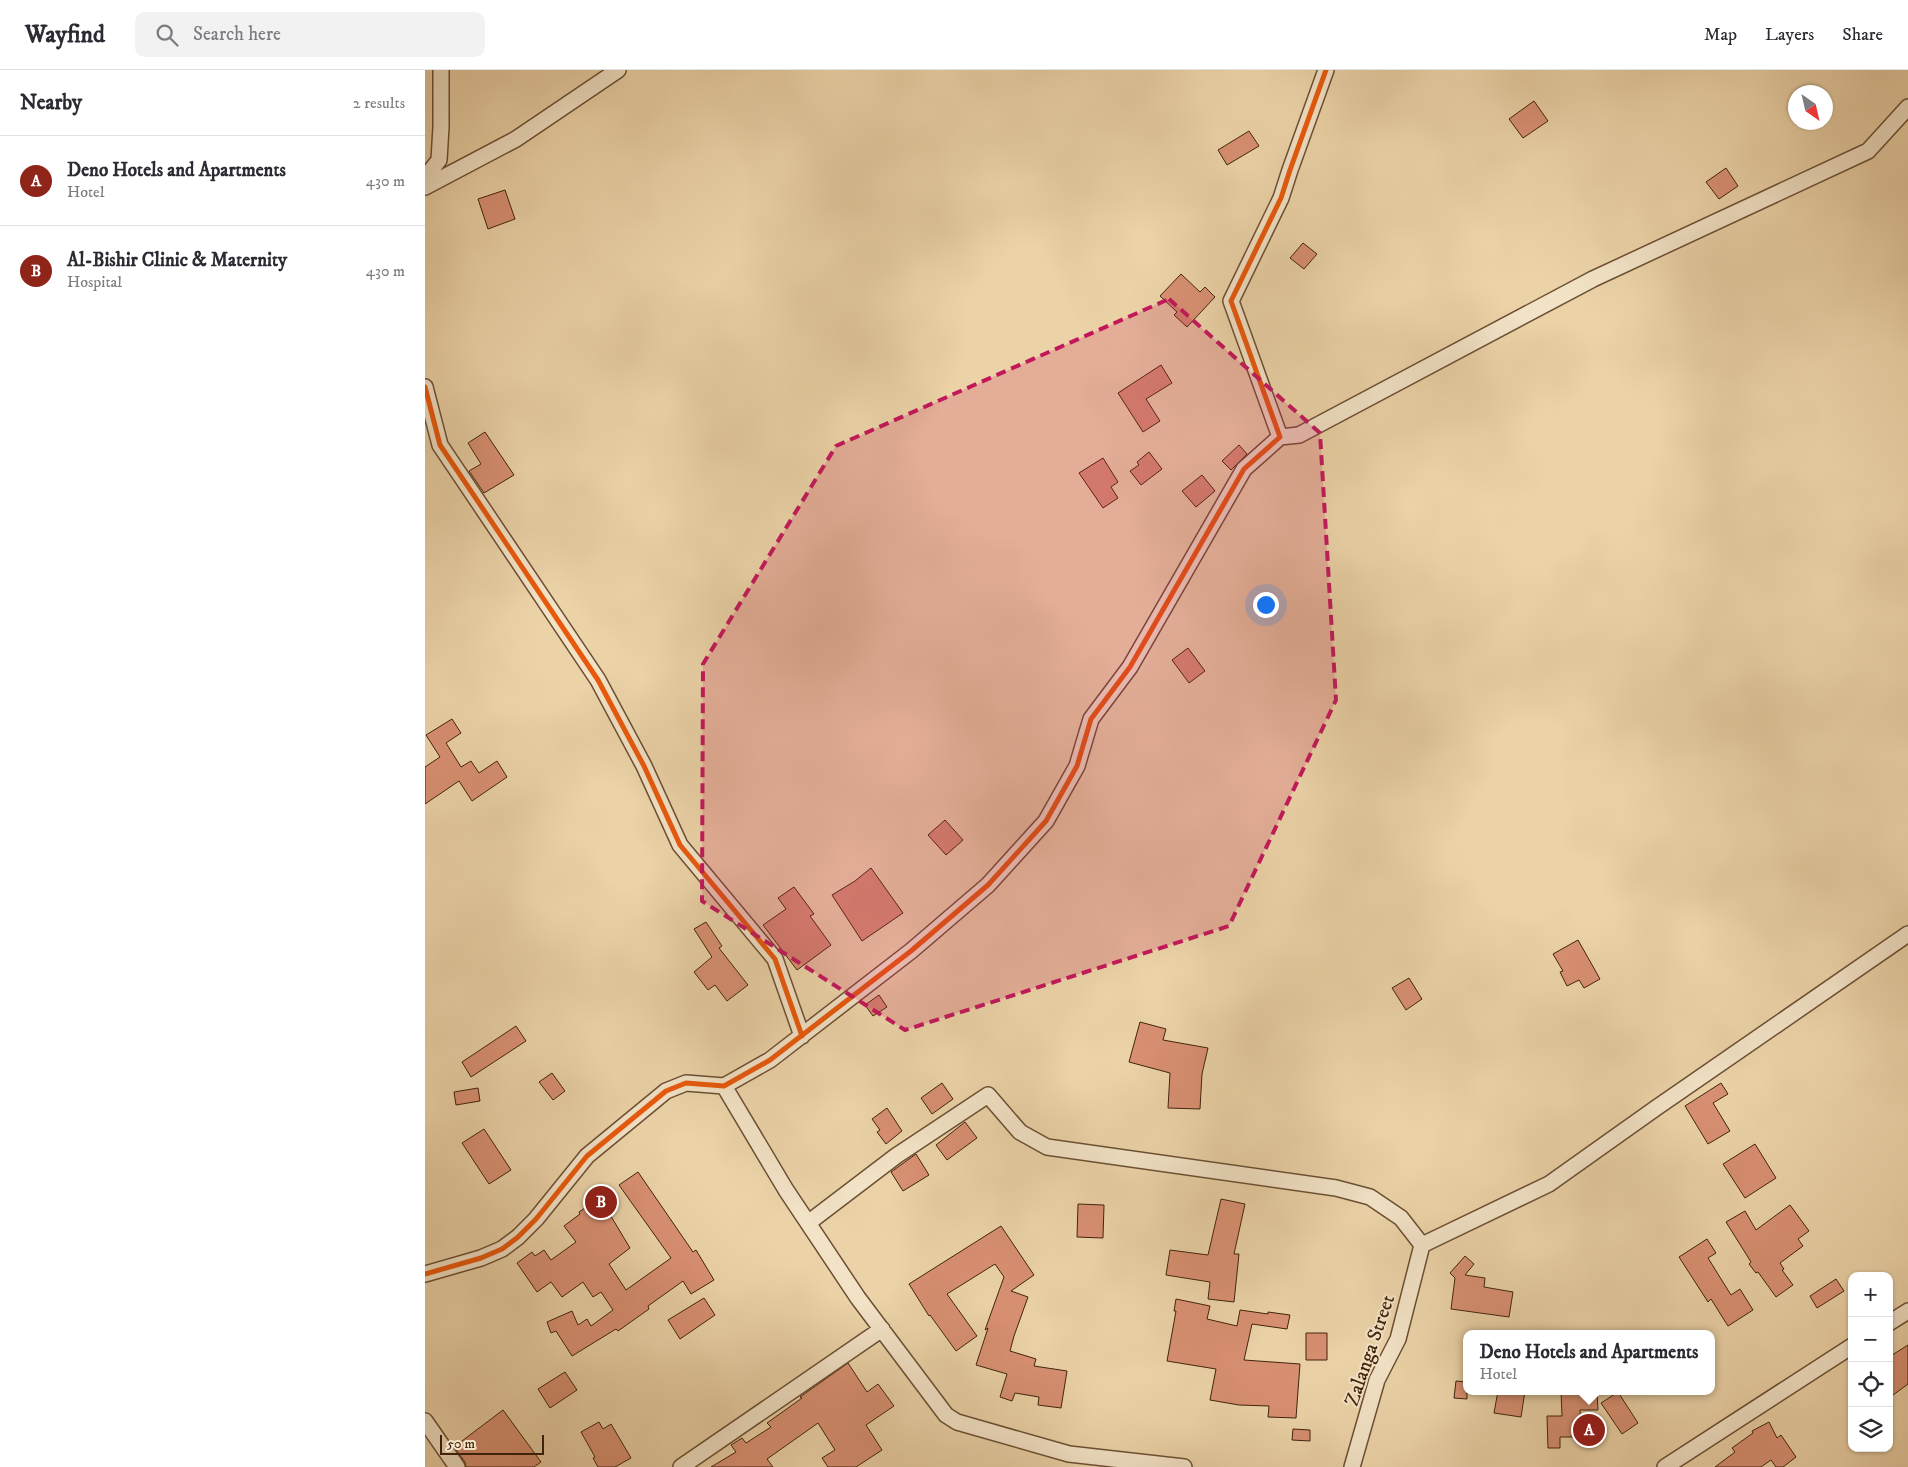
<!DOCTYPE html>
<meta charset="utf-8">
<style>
body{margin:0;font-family:"IM FELL DW Pica",serif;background:#f2f2f3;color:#2b2b33}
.controls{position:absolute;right:15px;bottom:15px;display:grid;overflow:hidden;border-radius:10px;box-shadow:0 1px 4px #0004}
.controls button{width:45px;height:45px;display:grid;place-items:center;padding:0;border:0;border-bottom:1px solid #e1e1e2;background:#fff;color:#2b2b33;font:25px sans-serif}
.compass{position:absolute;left:1363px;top:15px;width:45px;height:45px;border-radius:50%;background:#fff;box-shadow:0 1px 4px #0004;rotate:146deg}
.scale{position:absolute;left:15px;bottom:12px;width:104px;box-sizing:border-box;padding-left:5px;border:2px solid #41230c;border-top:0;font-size:14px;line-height:18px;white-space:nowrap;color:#41230c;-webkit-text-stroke:4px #f2e2c6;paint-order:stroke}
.you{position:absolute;left:840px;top:534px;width:18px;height:18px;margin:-12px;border:4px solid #fff;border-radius:50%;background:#1a73e8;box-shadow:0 0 0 8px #1a73e833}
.badge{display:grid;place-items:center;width:32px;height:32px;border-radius:50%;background:#8f2418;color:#fff;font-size:16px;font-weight:700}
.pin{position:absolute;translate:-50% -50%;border:2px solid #fff;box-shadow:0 1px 5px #0006}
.popup{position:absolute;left:1038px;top:1260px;width:252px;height:65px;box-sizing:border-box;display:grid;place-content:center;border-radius:10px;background:#fff;filter:drop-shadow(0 1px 4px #0005);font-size:16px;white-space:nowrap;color:#7c7c81}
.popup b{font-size:19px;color:#2b2b33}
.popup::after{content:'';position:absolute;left:50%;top:100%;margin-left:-10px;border:10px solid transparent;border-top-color:#fff}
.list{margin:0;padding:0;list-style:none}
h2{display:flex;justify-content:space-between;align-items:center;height:65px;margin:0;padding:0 20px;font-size:21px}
h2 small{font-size:16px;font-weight:400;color:#7c7c81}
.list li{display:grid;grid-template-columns:32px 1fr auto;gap:15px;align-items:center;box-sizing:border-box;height:90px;padding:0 20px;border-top:1px solid #e1e1e2}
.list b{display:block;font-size:19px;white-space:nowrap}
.list p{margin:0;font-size:16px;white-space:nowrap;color:#7c7c81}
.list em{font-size:16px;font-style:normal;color:#7c7c81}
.icon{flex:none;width:28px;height:28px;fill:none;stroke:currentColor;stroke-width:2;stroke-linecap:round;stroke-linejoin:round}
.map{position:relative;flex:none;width:1483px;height:1397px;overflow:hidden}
header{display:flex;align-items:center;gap:30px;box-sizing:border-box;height:70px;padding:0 25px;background:#fff;border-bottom:1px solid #e1e1e2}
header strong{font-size:24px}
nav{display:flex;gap:28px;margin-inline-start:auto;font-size:18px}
.search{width:350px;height:45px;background:#f2f2f3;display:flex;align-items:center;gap:12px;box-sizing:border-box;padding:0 18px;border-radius:10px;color:#7c7c81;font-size:19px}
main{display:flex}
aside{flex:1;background:#fff}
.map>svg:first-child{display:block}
.building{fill:#d89072;stroke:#41230c}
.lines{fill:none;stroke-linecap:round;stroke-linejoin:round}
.minor-casing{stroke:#6c4f33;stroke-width:18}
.minor{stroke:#f2e2c6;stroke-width:15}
.cycleway-casing{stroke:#f2e2c6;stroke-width:8}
.cycleway{stroke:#e8590c;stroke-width:5}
.marked{fill:#c2185b;fill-opacity:0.2;stroke:#c2185b;stroke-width:4;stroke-dasharray:10 6;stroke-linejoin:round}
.labels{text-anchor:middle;stroke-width:4;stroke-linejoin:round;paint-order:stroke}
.street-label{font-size:20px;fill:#41230c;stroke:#f2e2c6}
</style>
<header>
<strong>Wayfind</strong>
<div class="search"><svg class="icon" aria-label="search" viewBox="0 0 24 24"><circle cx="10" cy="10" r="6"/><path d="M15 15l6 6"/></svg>Search here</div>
<nav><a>Map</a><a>Layers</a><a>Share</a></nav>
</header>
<main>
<aside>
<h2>Nearby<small>2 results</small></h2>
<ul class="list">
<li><span class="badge">A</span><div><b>Deno Hotels and Apartments</b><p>Hotel</p></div><em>430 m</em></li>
<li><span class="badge">B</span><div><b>Al-Bishir Clinic &amp; Maternity</b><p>Hospital</p></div><em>430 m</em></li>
</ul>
</aside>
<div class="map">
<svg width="1483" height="1397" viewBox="0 0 1483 1397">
<rect width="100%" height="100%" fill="#ebd2a7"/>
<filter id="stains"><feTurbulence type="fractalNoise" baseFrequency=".004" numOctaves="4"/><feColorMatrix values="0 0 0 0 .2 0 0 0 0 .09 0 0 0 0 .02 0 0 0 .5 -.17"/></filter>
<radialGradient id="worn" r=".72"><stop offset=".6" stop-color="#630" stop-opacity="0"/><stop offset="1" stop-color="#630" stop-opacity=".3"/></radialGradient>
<path class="building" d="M1109,31l14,20 -25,17 -14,-19z
M824,61l10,15 -32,19 -9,-15z
M1301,98l12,18 -19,13 -13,-17z
M80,120l10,29 -27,10 -10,-30z
M878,173l14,11 -13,15 -14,-11z
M756,204l19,18 5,-5 10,10 -28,30 -13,-12 3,-3 -17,-16z
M736,295l11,18 -26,16 14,22 -17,11 -25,-39z
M60,362l29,43 -30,18 -15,-22 12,-7 -13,-21z
M814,375l8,9 -16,16 -9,-9z
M724,382l13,17 -21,16 -11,-14 9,-6 -2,-3z
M678,388l15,24 -7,5 7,11 -15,10 -24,-35z
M777,405l13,16 -19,16 -14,-16z
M763,578l17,23 -16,12 -17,-23z
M27,649l9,14 -15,10 15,24 10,-6 8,12 18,-12 10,16 -35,24 -13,-20 -34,23v-37l15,-10 -14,-22z
M520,750l18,20 -17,15 -18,-20z
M446,798l32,45 -41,28 -30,-46 23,-14z
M369,817l20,27 -4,2 21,29 -34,25 -34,-45 23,-16 -8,-11z
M281,852l16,24 -3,2 29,37 -21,16 -12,-16 -7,5 -14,-18 18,-15 -18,-28z
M1153,870l22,39 -16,9 -5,-8 -12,6 -7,-14 3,-1 -10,-17z
M984,908l13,21 -16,11 -14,-22z
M454,925l8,12 -14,9 -8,-11z
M715,952l26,7 -3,11 45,8 -6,26 -2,35 -32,-1 2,-35 -41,-11z
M91,956l10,15 -55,36 -9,-15z
M127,1003l13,18 -12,9 -14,-18z
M517,1013l11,16 -21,15 -11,-16z
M1296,1013l7,11 -15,9 17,28 -22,13 -23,-38z
M53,1018l2,13 -24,4 -2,-13z
M462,1038l15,23 -16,13 -9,-12 3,-2 -8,-11z
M540,1052l12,16 -30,22 -11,-15z
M59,1059l27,41 -22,14 -27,-41z
M1330,1074l21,34 -31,20 -22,-34z
M491,1084l13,21 -26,16 -12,-19z
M213,1102l55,80 3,-2 18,30 -23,14 -8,-13 -35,25 1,3 -31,22 -2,-2 -44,27 -16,-25 -5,2 -4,-11 25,-11 6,14 9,-6 4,7 22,-16 -12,-18 -8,5 -10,-15 -21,15 -11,-15 -14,10 -20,-29 15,-11 3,4 9,-6 7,10 25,-18 -12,-16 16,-12 -1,-2 21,-14 30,50 -21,16 17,26 45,-32 -52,-73z
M796,1129l24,5 -11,50h5l-5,48 -26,-3 2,-17 -44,-7 4,-25 38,5z
M653,1134l26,1 -1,33 -26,-1z
M1365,1135l19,26 -11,8 5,7 -23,17 4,6 -2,1 11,15 -17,12 -18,-25 -2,1 -7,-9 2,-2 -25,-40 19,-11 11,19z
M576,1156l33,49 -23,16 17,6 -14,39 -4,15 26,8 -2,7 33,5 -6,37 -23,-3 1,-8 -24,-4 -3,8 -12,-4 7,-23 -31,-9 12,-37 -3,2 19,-53 -9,-13 -48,30 30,42 -21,15 -26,-36 -1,1 -20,-32z
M1282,1169l9,14 -8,5 23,37 9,-6 13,21 -25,16 -17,-27 -3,3 -29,-45z
M1040,1186l9,8 -9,11 20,3 -1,9 29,5 -4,25 -58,-8 4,-31 -5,-5z
M1411,1209l8,12 -27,17 -7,-12z
M279,1228l11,17 -35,24 -12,-19z
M751,1229l34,7 -3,13 30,7 3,-16 28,4v-2l22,3 -3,14 -35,-5 -8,36 56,4 -4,54 -28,-1 1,-11 -30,-1 -29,-5 6,-31 -49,-8 9,-50h-2z
M881,1263h21v27h-21z
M1483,1275v39l-19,14v-41z
M423,1293l19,29 11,-8 16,22 -28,19 16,25 -26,17h-28l-6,-9 13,-8 -17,-27 -51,36 6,8h-62l25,-15 -5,-7 11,-7 4,5 25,-16 -4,-4 35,-25 -2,-1z
M140,1302l12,18 -27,18 -12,-19z
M1031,1311l11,1v17l-13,-1z
M1073,1321h27l-4,26 -27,-4z
M1136,1321h36l1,19h-18l1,27h-21v11h-12l-1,-32h15z
M1193,1322l20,31 -16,11 -21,-31z
M78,1340l38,52 -7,5h-68l-1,-5 -11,-15z
M174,1352l4,7 8,-5 20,34 -16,9h-17l-5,-9 2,-1 -14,-25z
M1344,1352l8,16 4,-3 15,22 -13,10h-7l-5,-7 -10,7h-46l20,-15 -3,-4 21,-15 -1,-2z
M868,1359l17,1v11l-18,-1z"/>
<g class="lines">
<defs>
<path id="minor" d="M0,108l14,-18 2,-33v-57
M0,117l91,-48 102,-69
M0,317l15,58 158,235 46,86 36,79 95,114 27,77
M855,367l19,-2 294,-156 275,-128 40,-44
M299,1016l62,104 72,108 88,117 11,7 112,32 115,13
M383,1153l88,-67 92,-61 32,37 27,15 289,41 34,9 31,21 21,27
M997,1175l127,-61 107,-76 252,-174
M0,1204l56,-16 21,-9 16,-12 18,-18 51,-63 79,-65 20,-8 38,3 46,-26 141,-109 77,-66 58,-64 31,-55 14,-47 39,-52 114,-198 36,-32 -49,-136 50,-103 9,-28 36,-100
M1464,1253l19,-12
M0,1351l32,46
M256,1397l201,-138
M927,1397l25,-87 21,-41 24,-94
M1240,1397l187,-121"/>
</defs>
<use href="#minor" class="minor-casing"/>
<use href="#minor" class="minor"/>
<defs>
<path id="cycleway" d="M0,317l15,58 158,235 46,86 36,79 95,114 27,77
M0,1204l56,-16 21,-9 16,-12 18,-18 51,-63 79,-65 20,-8 38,3 46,-26 141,-109 77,-66 58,-64 31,-55 14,-47 39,-52 114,-198 36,-32 -49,-136 50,-103 9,-28 36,-100"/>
</defs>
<use href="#cycleway" class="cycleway-casing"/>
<use href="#cycleway" class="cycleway"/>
</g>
<path class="marked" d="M744,229l151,134 16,267 -107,226 -324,104 -203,-129 1,-237 133,-218z"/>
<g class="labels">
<g class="street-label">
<text transform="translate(944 1280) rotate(-71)" y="7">Zalanga Street</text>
</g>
</g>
<rect width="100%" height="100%" filter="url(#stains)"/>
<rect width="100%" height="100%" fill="url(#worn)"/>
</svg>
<div class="controls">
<button>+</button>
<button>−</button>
<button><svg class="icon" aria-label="locate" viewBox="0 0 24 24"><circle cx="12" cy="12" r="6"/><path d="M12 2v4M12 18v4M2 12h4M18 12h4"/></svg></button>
<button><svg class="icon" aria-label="layers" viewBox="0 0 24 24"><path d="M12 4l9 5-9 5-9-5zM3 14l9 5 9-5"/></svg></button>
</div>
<svg class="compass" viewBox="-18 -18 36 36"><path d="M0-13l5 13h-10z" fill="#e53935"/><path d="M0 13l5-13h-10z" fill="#7c7c81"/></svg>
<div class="scale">50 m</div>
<div class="you"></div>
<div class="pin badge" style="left:1164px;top:1360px">A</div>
<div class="popup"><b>Deno Hotels and Apartments</b>Hotel</div>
<div class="pin badge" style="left:176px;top:1132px">B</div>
</div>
</main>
